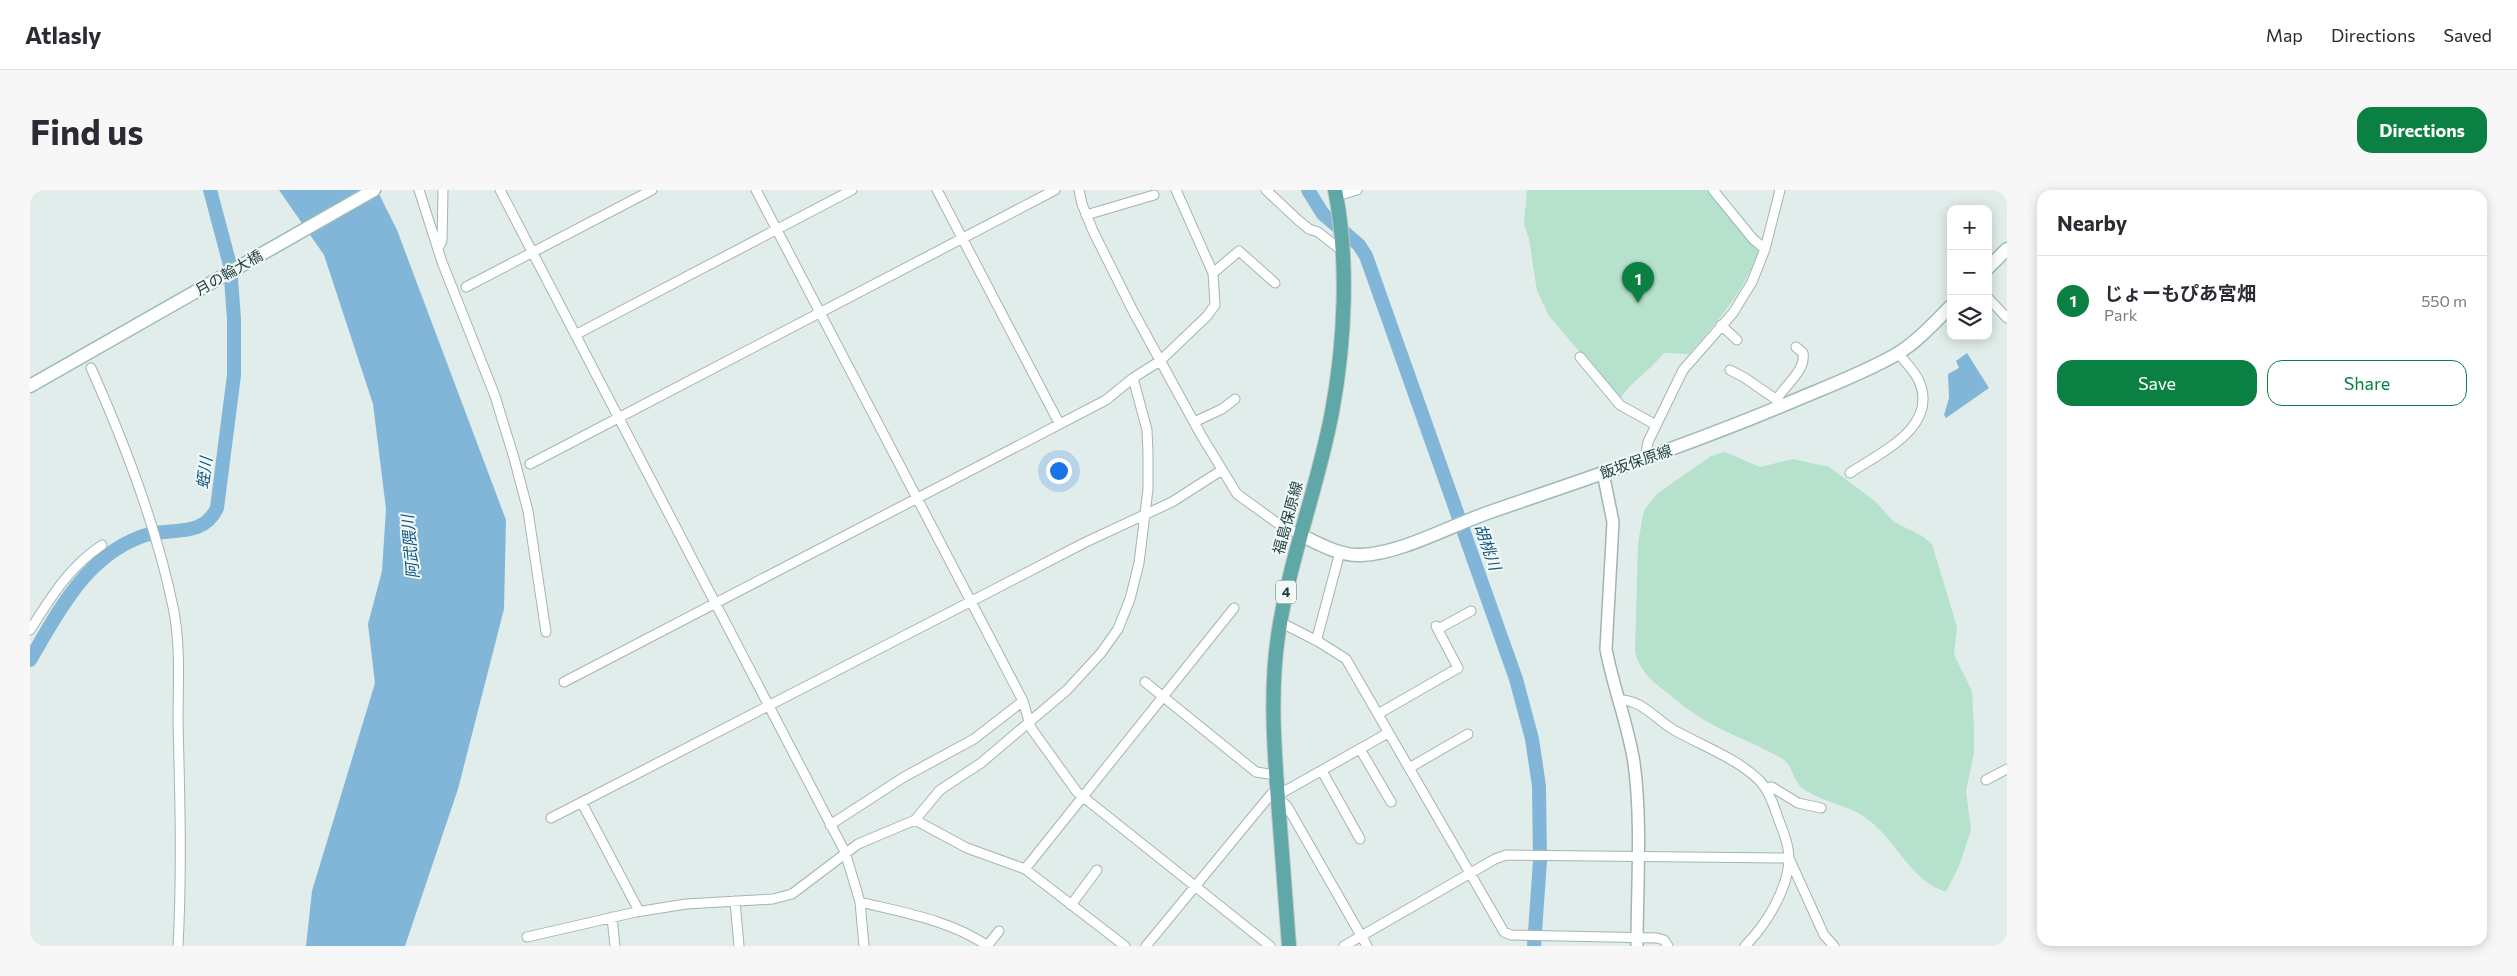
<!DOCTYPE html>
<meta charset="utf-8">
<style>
body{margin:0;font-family:Commissioner,"Noto Sans JP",sans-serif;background:#f7f7f7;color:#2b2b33}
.controls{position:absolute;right:15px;top:15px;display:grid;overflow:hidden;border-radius:10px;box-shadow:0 2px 12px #0003}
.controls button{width:45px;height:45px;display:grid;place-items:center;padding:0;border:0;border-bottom:1px solid #e1e1e2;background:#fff;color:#2b2b33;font:25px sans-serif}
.you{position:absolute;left:1028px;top:280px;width:18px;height:18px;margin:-12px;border:4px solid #fff;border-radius:50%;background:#1a73e8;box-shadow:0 0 0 8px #1a73e833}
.badge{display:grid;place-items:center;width:32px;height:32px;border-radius:50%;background:#0b8043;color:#fff;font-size:16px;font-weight:700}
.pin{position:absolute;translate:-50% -41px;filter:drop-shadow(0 1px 2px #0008)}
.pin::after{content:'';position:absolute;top:26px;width:18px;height:15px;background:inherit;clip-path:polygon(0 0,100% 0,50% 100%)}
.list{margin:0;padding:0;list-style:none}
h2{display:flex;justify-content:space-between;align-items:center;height:65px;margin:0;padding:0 20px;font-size:21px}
h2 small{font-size:16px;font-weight:400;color:#7c7c81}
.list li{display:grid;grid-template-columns:32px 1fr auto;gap:15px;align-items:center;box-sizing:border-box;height:90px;padding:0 20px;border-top:1px solid #e1e1e2}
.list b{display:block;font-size:19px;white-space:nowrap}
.list p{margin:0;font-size:16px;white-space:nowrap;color:#7c7c81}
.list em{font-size:16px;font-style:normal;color:#7c7c81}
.actions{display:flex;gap:10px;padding:15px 20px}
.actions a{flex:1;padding:11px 0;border:1px solid #0b8043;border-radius:15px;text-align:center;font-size:18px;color:#0b8043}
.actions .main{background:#0b8043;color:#fff}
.icon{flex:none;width:28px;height:28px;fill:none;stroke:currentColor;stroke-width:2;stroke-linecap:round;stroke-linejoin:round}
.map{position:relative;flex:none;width:1977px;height:756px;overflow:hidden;border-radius:15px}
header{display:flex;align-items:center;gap:30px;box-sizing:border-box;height:70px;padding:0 25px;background:#fff;border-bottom:1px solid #e1e1e2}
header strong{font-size:24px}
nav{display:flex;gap:28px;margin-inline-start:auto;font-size:18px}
.intro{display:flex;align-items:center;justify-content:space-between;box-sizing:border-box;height:120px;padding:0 30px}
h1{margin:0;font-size:35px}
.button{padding:12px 22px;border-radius:15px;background:#0b8043;color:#fff;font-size:18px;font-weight:700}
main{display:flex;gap:30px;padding:0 30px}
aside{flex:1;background:#fff;border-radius:15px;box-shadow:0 2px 12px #0003}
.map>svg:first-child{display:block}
.green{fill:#b6e1cc}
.water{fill:#82b6d9}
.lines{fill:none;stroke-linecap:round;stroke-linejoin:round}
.river{stroke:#82b6d9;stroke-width:14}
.minor-casing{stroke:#a2b5b3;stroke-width:11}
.tertiary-casing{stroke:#a2b5b3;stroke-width:14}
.secondary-casing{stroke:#9dbab7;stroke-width:15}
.primary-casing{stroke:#c0c9c9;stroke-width:16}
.minor{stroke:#fff;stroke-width:9}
.tertiary{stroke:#fff;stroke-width:11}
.secondary{stroke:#fff;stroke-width:12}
.primary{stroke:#60a8a7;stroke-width:14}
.labels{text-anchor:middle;stroke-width:4;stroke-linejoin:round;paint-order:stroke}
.shield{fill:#f1f9f7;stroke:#5e7776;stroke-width:1}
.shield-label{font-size:14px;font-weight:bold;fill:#1f3f3f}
.street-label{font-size:15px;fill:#1f3f3f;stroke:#f1f9f7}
.water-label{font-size:16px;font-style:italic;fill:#125482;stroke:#f1f9f7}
</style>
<header>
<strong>Atlasly</strong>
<nav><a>Map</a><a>Directions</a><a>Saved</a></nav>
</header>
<div class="intro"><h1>Find us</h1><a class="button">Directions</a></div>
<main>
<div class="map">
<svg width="1977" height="756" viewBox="0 0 1977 756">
<rect width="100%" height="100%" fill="#e0edea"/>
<path class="green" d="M1497,0h192l43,53c-16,46 -41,75 -73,111l-25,-1c-14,18 -32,27 -44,46l-71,-83 -12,-25 -8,-52 -5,-15z
M1695,262l35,15 33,-8 36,8 46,34 19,21 28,14 10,8 25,83 -3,28 18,36 2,40v22l-8,38 5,39 -12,36 -13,26c-35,-11 -49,-50 -76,-71 -19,-16 -47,-18 -68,-33 -10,-8 -9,-24 -21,-30 -24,-14 -51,-23 -75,-37 -13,-7 -25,-17 -37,-27 -16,-12 -29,-22 -34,-42l3,-109 6,-33 14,-17 53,-37z"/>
<path class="water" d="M249,0h98l20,40 109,290 -2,89 -46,180 -53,157h-99l6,-55 63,-208 -7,-59 14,-53 4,-62 -13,-105 -49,-149z
M1937,163l22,35 -43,30 -2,-3 5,-17 -1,-24 11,-6 -3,-7z"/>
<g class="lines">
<path class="river" d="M1278,0l15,24 36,31 7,11 150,423 16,60 7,47 1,75 -6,85
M0,470c28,-48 55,-102 110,-123 28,-11 62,3 77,-29l17,-133v-56l-4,-54 -20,-75"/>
<defs>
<path id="minor" d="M389,0l23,72 53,134 19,62 14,53 18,121
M470,0l345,662 15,50 4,44
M726,0l267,511 8,27 46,64 193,154
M907,0l122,233
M1049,0l3,14 11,27 40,80 68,124 36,59 43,31 21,10
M1236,0l32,30 11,9 9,3 23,18
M1683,0l40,49 12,10
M1307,6l20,-6
M1056,25l68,-20
M408,58l4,-7 1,-51
M1183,83l26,-22 36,32
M436,97l186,-97
M1958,108l19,20
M1691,135l16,15
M545,145l277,-145
M1550,167l40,48 36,20
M61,178c34,76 65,156 82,239 8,37 5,78 5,116 2,75 4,149 0,223
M1700,180l15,8 32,22
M1747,218v-9c8,-14 29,-28 26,-46l-7,-6
M1164,232l28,-13 13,-10
M1615,269l3,-17 35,-72 50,-57 19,-31 13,-33 15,-59
M500,274l525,-274
M1820,283c31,-21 89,-46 69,-92 -5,-11 -14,-19 -21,-28
M1310,362l-23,86 2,4 27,17 158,273 7,3 146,3 7,2 4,6
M1250,432l39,20
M1408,439l33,-18
M0,440c22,-34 38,-62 72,-85
M534,492l542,-282 27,-22 27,-17 47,-45 8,-11 -2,-32 -37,-83
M1115,492l111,90 20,3
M1589,510c23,-1 37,20 55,30 28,16 63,28 86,51 9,10 14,24 18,37 5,13 11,27 11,41 -1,30 -23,66 -44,87
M1348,524l80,-46 -22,-42
M1330,559l31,53
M1379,578l59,-34
M1292,581l38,68
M1956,590l21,-11
M1736,598l6,-1 26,16 23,5
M1248,605l110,-62
M1248,608l9,8 80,140
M552,613l57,108
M521,628l535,-276 86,-40 50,-32
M885,630l52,28 58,21 100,77
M800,635l74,-48 70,-38 49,-38
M995,679l209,-261
M705,711l4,45
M830,712c45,11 89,18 128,44
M1041,715l26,-35
M582,727l3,29
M497,747l109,-25 50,-8 87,-5 19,-5 66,-50 57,-24 25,-30 41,-27 86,-73 34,-37 17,-24 12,-30 9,-36 9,-74v-36l-1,-23 -14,-52
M957,756l12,-15
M1116,756l126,-153 5,-2
M1314,756l151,-87 11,-4 283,3 35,77 10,11"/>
<path id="tertiary" d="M1573,283l10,49 -7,127c7,38 22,75 28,114 8,57 3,125 3,183"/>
<path id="secondary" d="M1958,78l19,-19
M0,196l344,-196
M1271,345c18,9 39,21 60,20 39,-1 91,-30 129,-43 101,-35 202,-68 301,-110 35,-15 73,-29 106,-48 21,-13 37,-31 54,-48"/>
<path id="primary" d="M1259,756c-4,-48 -7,-97 -11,-146 -4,-54 -8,-110 0,-164 11,-76 40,-149 54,-224 13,-70 17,-152 3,-222"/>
</defs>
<use href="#minor" class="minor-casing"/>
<use href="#tertiary" class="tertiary-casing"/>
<use href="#secondary" class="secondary-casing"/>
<use href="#primary" class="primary-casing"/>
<use href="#minor" class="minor"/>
<use href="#tertiary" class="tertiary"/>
<use href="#secondary" class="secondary"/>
<use href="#primary" class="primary"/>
</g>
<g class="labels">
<rect class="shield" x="1246" y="390.5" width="20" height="23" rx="4"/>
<g class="shield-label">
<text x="1256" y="407">4</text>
</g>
<g class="street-label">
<text transform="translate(199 83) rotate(-30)" y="5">月の輪大橋</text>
<text transform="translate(1606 272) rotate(-19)" y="5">飯坂保原線</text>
<text transform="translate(1258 328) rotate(-75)" y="5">福島保原線</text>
</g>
<g class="water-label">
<text transform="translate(174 283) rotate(-83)" y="6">蛭川</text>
<text transform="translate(380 357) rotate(-95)" y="6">阿武隈川</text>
<text transform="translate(1458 357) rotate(70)" y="6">胡桃川</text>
</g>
</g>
</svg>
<div class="controls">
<button>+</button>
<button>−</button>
<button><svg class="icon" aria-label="layers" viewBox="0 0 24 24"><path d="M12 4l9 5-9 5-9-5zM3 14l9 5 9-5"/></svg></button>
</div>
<div class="you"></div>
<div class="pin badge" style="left:1608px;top:113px">1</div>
</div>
<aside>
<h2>Nearby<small></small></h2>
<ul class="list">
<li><span class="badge">1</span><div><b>じょーもぴあ宮畑</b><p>Park</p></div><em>550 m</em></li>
</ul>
<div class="actions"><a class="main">Save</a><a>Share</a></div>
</aside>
</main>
